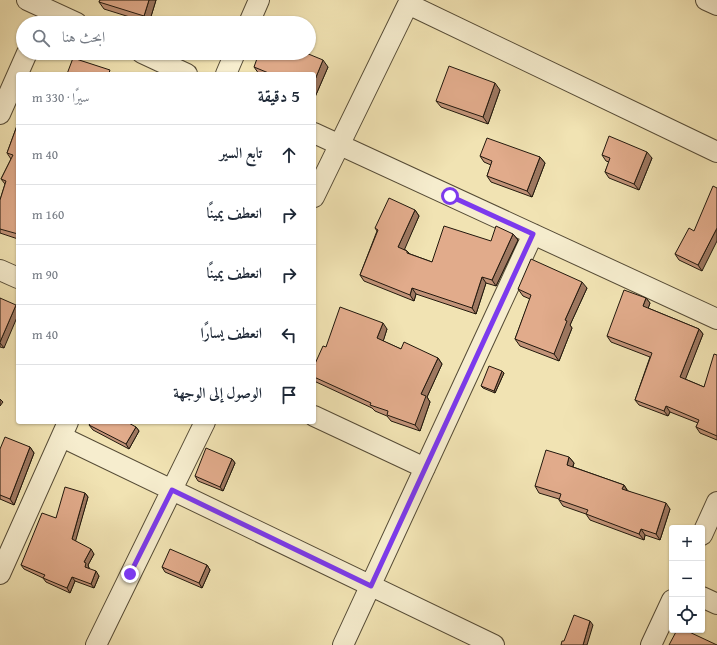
<!DOCTYPE html>
<html lang="ar">
<meta charset="utf-8">
<style>
body{margin:0;font-family:"Gentium Book Plus",Amiri,serif;background:#f6f6f7;color:#1f2937;direction:rtl}
.controls{position:absolute;right:12px;bottom:12px;display:grid;overflow:hidden;border-radius:4px;box-shadow:0 1px 3px #0004}
.controls button{width:36px;height:36px;display:grid;place-items:center;padding:0;border:0;border-bottom:1px solid #e0e1e3;background:#fff;color:#1f2937;font:20px sans-serif}
.stop{position:absolute;width:12px;height:12px;margin:-9px;border:3px solid #7c3aed;border-radius:50%;background:#fff}
.stop.end{background:#7c3aed;border-color:#fff;box-shadow:0 1px 4px #0008}
.list{margin:0;padding:0;list-style:none}
h2{display:flex;justify-content:space-between;align-items:center;height:52px;margin:0;padding:0 16px;font-size:17px}
h2 small{font-size:13px;font-weight:400;color:#747a83}
.list li{display:grid;grid-template-columns:26px 1fr auto;gap:12px;align-items:center;box-sizing:border-box;height:60px;padding:0 16px;border-top:1px solid #e0e1e3}
.list b{display:block;font-size:15px;white-space:nowrap}
.list em{font-size:13px;font-style:normal;color:#747a83}
.icon{flex:none;width:22px;height:22px;fill:none;stroke:currentColor;stroke-width:2;stroke-linecap:round;stroke-linejoin:round}
.map{position:relative;flex:none;width:717px;height:645px;overflow:hidden;direction:ltr}
.search{position:absolute;background:#fff;box-shadow:0 1px 3px #0004;left:16px;top:16px;width:300px;height:44px;display:flex;align-items:center;gap:10px;box-sizing:border-box;padding:0 14px;border-radius:22px;color:#747a83;font-size:15px}
.panel{position:absolute;background:#fff;box-shadow:0 1px 3px #0004;left:16px;top:72px;width:300px;height:352px;border-radius:4px;direction:rtl}
.map>svg:first-child{display:block}
.lines{fill:none;stroke-linecap:round;stroke-linejoin:round}
.minor-casing{stroke:#554b36;stroke-width:22}
.minor{stroke:#f6edce;stroke-width:20}
.wall{fill:#c29378;stroke:#21180d}
.shaded-wall{fill:#9e7861;stroke:#21180d}
.building{fill:#e1ab8b;stroke:#21180d}
.route{stroke:#7c3aed;stroke-width:5}
</style>
<div class="map">
<svg width="717" height="645" viewBox="0 0 717 645">
<rect width="100%" height="100%" fill="#f1e3b3"/>
<filter id="stains"><feTurbulence type="fractalNoise" baseFrequency=".005" numOctaves="4"/><feColorMatrix values="0 0 0 0 .2 0 0 0 0 .09 0 0 0 0 .02 0 0 0 .5 -.17"/></filter>
<radialGradient id="worn" r=".72"><stop offset=".6" stop-color="#630" stop-opacity="0"/><stop offset="1" stop-color="#630" stop-opacity=".3"/></radialGradient>
<g class="lines">
<defs>
<path id="minor" d="M27,0l50,23
M706,0l11,5
M408,4l309,148
M249,23l10,-23
M142,53l45,21
M226,74l9,-21
M0,114l27,-61
M314,133l403,186
M314,197l96,-197
M0,270l18,8
M314,416l111,52
M62,437l432,208
M702,535l15,-33
M0,574l68,-152
M702,597l15,7
M96,645l109,-223
M343,645l190,-411
M651,645l21,-45"/>
</defs>
<use href="#minor" class="minor-casing"/>
<use href="#minor" class="minor"/>
</g>
<path class="wall" d="M100,0h56l-7,23 -45,-14 -5,-7z
M254,67h74l-13,30 -1,-1v-22h-55z
M500,90l-12,34 -47,-17 -5,-6z
M18,123v116l-18,-6v-33l5,-16 -4,-5 10,-20 -4,-6z
M602,155l50,3 -13,32 -30,-12 -4,-6 4,-10 -3,-1z
M480,156l60,1 5,6 -13,34 -41,-15 -4,-6 4,-11 -7,-3z
M415,210l4,6 -15,33 3,2 3,3 22,8 81,-28 5,6 -22,46 -10,-3 -10,31 -60,-20 -2,7 -50,-20 -4,-6 17,-44 -2,-3z
M694,231l8,40 -23,-11 -4,-6z
M587,288l-17,37 2,3 -13,33 -39,-15 -5,-7 15,-40 -7,-3 -5,-7z
M0,298l4,50 -4,-1z
M646,298l4,5 -2,5 51,21 4,5 -18,45 19,8 13,-32v85l-17,-7 -4,-6 2,-4 -28,-11 -2,4 -29,-11 -4,-5 15,-43 -39,-15 -4,-6z
M387,329l-4,12 18,8 37,9 4,6 -15,33 3,5 -10,29 -29,-10 -4,-5 -12,-5 -3,-3 -58,-27v-15l12,-19z
M504,373l-9,20 -12,-5 -2,-2z
M89,425l47,2 3,4 -10,18 -36,-19z
M30,447l4,6 -20,52 -14,-6v-50z
M569,457l5,6 -1,4 51,18 4,6 42,18 -10,31 -15,-5 -1,5 -54,-20 -4,-6 -23,-8 -4,-6v-1l-20,-6 -4,-7z
M232,459l3,4 -12,28 -25,-10 -3,-5z
M85,493l3,4 -13,44 19,13 -6,11 1,3v1l10,7 -5,12 -19,-7 -5,12 -24,-11 -3,-4 -19,-9 -3,-4 35,-47z
M207,565l3,5 -8,18 -37,-16 -3,-5z"/>
<path class="shaded-wall" d="M149,0h7l-7,23 -5,-7z
M323,60l5,7 -13,30 -1,-2v-13z
M495,83l5,7 -12,34 -5,-7z
M647,152l5,6 -13,32 -5,-6z
M540,157l5,6 -13,34 -5,-6z
M415,210l4,6 -16,37 -5,-6z
M717,228v13l-15,30 -4,-6z
M513,234l5,6 -22,46 -4,-6z
M482,277l4,6 -10,31 -4,-6z
M582,282l5,6 -17,37 2,3 -13,33 -5,-7 11,-34z
M412,288l4,6 -2,7 -4,-6z
M646,298l4,5 -3,9 -4,-6z
M16,305l2,3v7l-14,33 -4,-5v-1z
M383,323l4,6 -5,16 -5,-7z
M699,329l4,5 -19,49 -4,-6z
M438,358l4,6 -15,33 3,5 -10,29 -5,-6 6,-31z
M502,371l2,2 -9,20 -1,-2z
M0,399l3,3 -3,4z
M666,406l4,6 -2,4 -4,-5z
M136,427l3,4 -10,18 -3,-5z
M30,447l4,6 -20,52 -4,-6z
M569,457l5,6 -3,8 -4,-6z
M232,459l3,4 -12,28 -3,-4z
M624,485l4,7 -6,-3z
M85,493l3,4 -13,46 -3,-4z
M666,503l4,6 -10,31 -4,-6z
M641,529l4,6 -1,5 -5,-6z
M91,549l3,5 -6,11 1,3 -1,3 -3,-4 -1,-5z
M207,565l3,5 -8,18 -3,-5z
M96,571l3,5 -5,12 -3,-4z
M72,577l3,4 -5,12 -3,-5z
M590,621l3,4 -6,20h-4z"/>
<path class="building" d="M100,0h49l-5,16 -45,-14z
M259,53h47l17,7 -9,22v-8h-43l-17,-7z
M73,58l37,12 -1,3 5,1h-47z
M449,66l46,17 -12,34 -47,-16z
M18,123v111l-18,-5v-29l6,-19 -5,-2 12,-24 -6,-2z
M609,136l38,16 -13,32 -29,-12 5,-14 -8,-3z
M487,138l53,19 -13,34 -40,-15 5,-15 -12,-5z
M713,186l4,2v40l-19,37 -23,-11 14,-26 5,3z
M389,198l26,12 -17,37 9,4v2l25,9 12,-36 47,15 5,-15 17,8 -21,46 -10,-3 -10,31 -60,-20 -2,7 -50,-20 18,-45 -3,-2z
M531,259l51,23 -17,38 2,1 -13,33 -39,-15 16,-44 -13,-6z
M624,290l22,8 -3,8 56,23 -19,48 24,10 10,-33 3,1v81l-21,-9 3,-7 -33,-14 -2,5 -29,-11 17,-47 -45,-17z
M0,298l16,7 -16,37z
M340,307l43,16 -6,15 24,11 3,-7 34,16 -17,36 5,2 -11,29 -28,-10 1,-4 -18,-6 1,-2 -57,-26v-11l9,-20 3,1z
M489,366l13,5 -8,20 -13,-5z
M91,422h36l9,5 -10,17 -37,-19z
M5,437l25,10 -20,52 -10,-4v-46z
M206,448l26,11 -12,28 -25,-11z
M546,450l23,7 -2,8 57,20 -2,4 44,14 -10,31 -15,-5 -2,5 -53,-20 2,-4 -29,-10 2,-6 -26,-8z
M65,487l20,6 -13,46 19,10 -7,13 2,1 -1,4 11,4 -5,13 -19,-7 -5,11 -24,-10 2,-3 -24,-10 21,-52 14,5z
M170,549l37,16 -8,18 -37,-16z
M574,615l16,6 -7,24h-22l1,-4h2z
M677,630h8l32,15h-48z"/>
<g class="lines">
<path class="route" d="M130,574l42,-84 199,96 162,-352 -83,-38"/>
</g>
<rect width="100%" height="100%" filter="url(#stains)"/>
<rect width="100%" height="100%" fill="url(#worn)"/>
</svg>
<div class="controls">
<button>+</button>
<button>−</button>
<button><svg class="icon" aria-label="locate" viewBox="0 0 24 24"><circle cx="12" cy="12" r="6"/><path d="M12 2v4M12 18v4M2 12h4M18 12h4"/></svg></button>
</div>
<div class="stop" style="left:450px;top:196px"></div>
<div class="stop end" style="left:130px;top:574px"></div>
<div class="search"><svg class="icon" aria-label="search" viewBox="0 0 24 24"><circle cx="10" cy="10" r="6"/><path d="M15 15l6 6"/></svg>ابحث هنا</div>
<section class="panel">
<h2>5 دقيقة<small>سيرًا · 330 m</small></h2>
<ul class="list">
<li><svg class="icon" aria-label="ahead" viewBox="0 0 24 24"><path d="M12 20V5M6 11l6-6 6 6"/></svg><div><b>تابع السير</b></div><em>40 m</em></li>
<li><svg class="icon" aria-label="right" viewBox="0 0 24 24"><path d="M7 20v-9h11M14 6l5 5-5 5"/></svg><div><b>انعطف يمينًا</b></div><em>160 m</em></li>
<li><svg class="icon" aria-label="right" viewBox="0 0 24 24"><path d="M7 20v-9h11M14 6l5 5-5 5"/></svg><div><b>انعطف يمينًا</b></div><em>90 m</em></li>
<li><svg class="icon" aria-label="left" viewBox="0 0 24 24"><path d="M17 20v-9H6M10 6l-5 5 5 5"/></svg><div><b>انعطف يسارًا</b></div><em>40 m</em></li>
<li><svg class="icon" aria-label="arrive" viewBox="0 0 24 24"><path d="M6 21V4h12l-3 4 3 4H6"/></svg><div><b>الوصول إلى الوجهة</b></div></li>
</ul>
</section>
</div>
